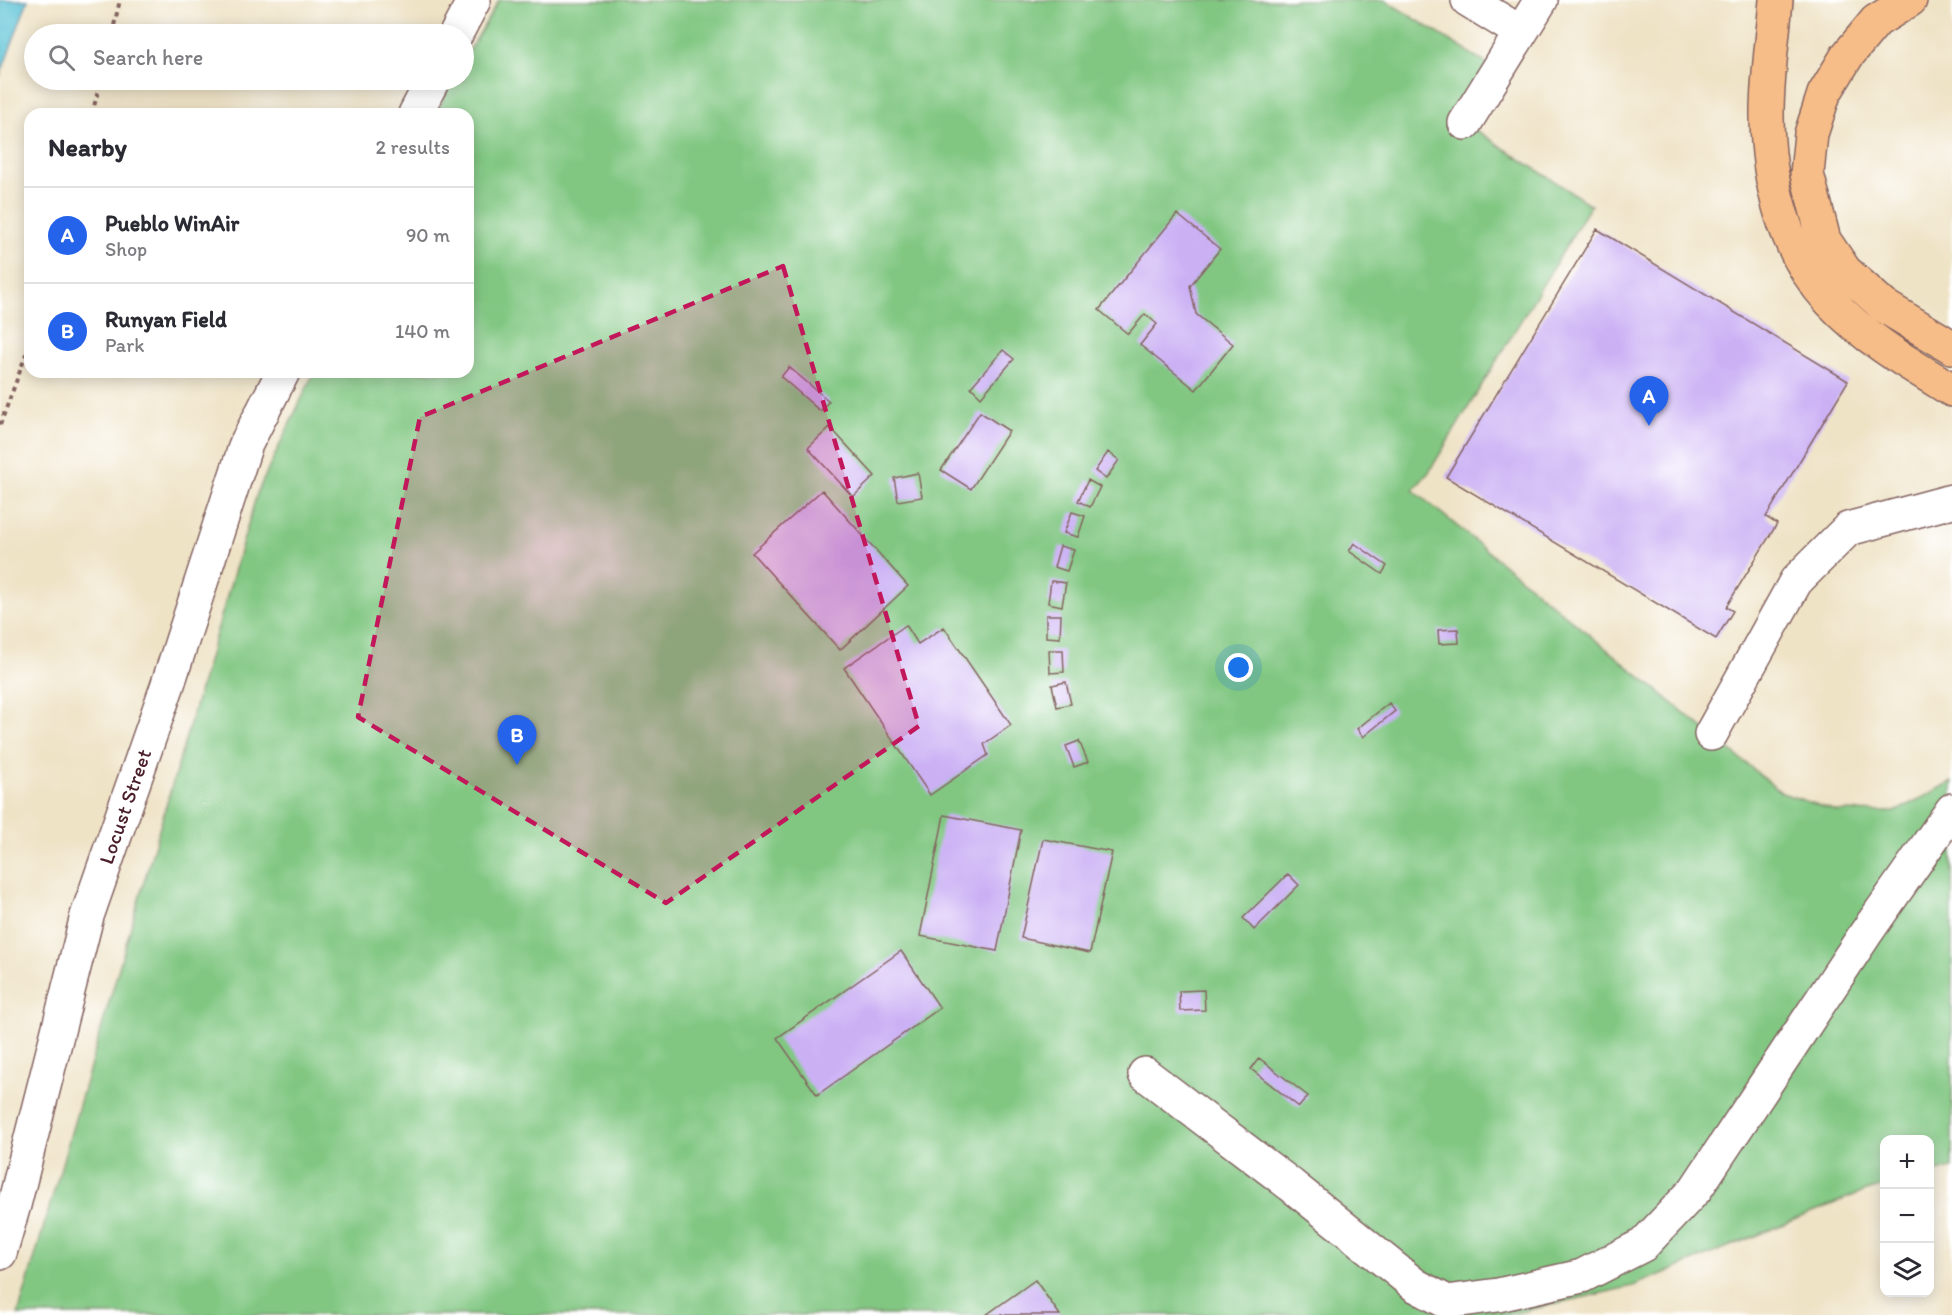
<!DOCTYPE html>
<meta charset="utf-8">
<style>
body{margin:0;font-family:Itim,sans-serif;background:#f7f7f7;color:#2b2b33}
.controls{position:absolute;right:18px;bottom:18px;display:grid;overflow:hidden;border-radius:12px;box-shadow:0 3px 15px #0003}
.controls button{width:54px;height:54px;display:grid;place-items:center;padding:0;border:0;border-bottom:2px solid #e1e1e2;background:#fff;color:#2b2b33;font:30px sans-serif}
.you{position:absolute;left:1239px;top:668px;width:21px;height:21px;margin:-15px;border:4px solid #fff;border-radius:50%;background:#1a73e8;box-shadow:0 0 0 9px #1a73e833}
.badge{display:grid;place-items:center;width:39px;height:39px;border-radius:50%;background:#2563eb;color:#fff;font-size:20px;font-weight:700}
.pin{position:absolute;translate:-50% -50px;filter:drop-shadow(0 2px 3px #0008)}
.pin::after{content:'';position:absolute;top:32px;width:21px;height:18px;background:inherit;clip-path:polygon(0 0,100% 0,50% 100%)}
.list{margin:0;padding:0;list-style:none}
h2{display:flex;justify-content:space-between;align-items:center;height:78px;margin:0;padding:0 24px;font-size:26px}
h2 small{font-size:20px;font-weight:400;color:#7c7c81}
.list li{display:grid;grid-template-columns:39px 1fr auto;gap:18px;align-items:center;box-sizing:border-box;height:96px;padding:0 24px;border-top:2px solid #e1e1e2}
.list b{display:block;font-size:22px;white-space:nowrap}
.list p{margin:0;font-size:20px;white-space:nowrap;color:#7c7c81}
.list em{font-size:20px;font-style:normal;color:#7c7c81}
.icon{flex:none;width:33px;height:33px;fill:none;stroke:currentColor;stroke-width:2;stroke-linecap:round;stroke-linejoin:round}
.map{position:relative;flex:none;width:1952px;height:1315px;overflow:hidden}
.search{position:absolute;background:#fff;box-shadow:0 3px 15px #0003;left:24px;top:24px;width:450px;height:66px;display:flex;align-items:center;gap:15px;box-sizing:border-box;padding:0 21px;border-radius:33px;color:#7c7c81;font-size:22px}
.panel{position:absolute;background:#fff;box-shadow:0 3px 15px #0003;left:24px;top:108px;width:450px;height:270px;border-radius:18px}
.map>svg:first-child{display:block}
.green{fill:#81c782;stroke:#667356;stroke-width:1.5}
.water{fill:#58c1d5;stroke:#517080;stroke-width:1.5}
.building{fill:#cbb0f4}
.lines{fill:none;stroke-linecap:round;stroke-linejoin:round}
.minor-casing{stroke:#846461;stroke-width:36}
.highway-casing{stroke:#846461;stroke-width:36}
.path{stroke:#846461;stroke-width:4;stroke-dasharray:4.5 4.5;stroke-linecap:butt}
.minor{stroke:#fff;stroke-width:33}
.highway{stroke:#f7bd88;stroke-width:33}
.marked{fill:#c2185b;fill-opacity:0.2;stroke:#c2185b;stroke-width:4.5;stroke-dasharray:12 8;stroke-linejoin:round}
.labels{text-anchor:middle;stroke-width:6;stroke-linejoin:round;paint-order:stroke}
.street-label{font-size:21px;fill:#4a1f2b;stroke:#fff}
</style>
<div class="map">
<svg width="1952" height="1315" viewBox="0 0 1952 1315">
<rect width="100%" height="100%" fill="#fff"/>
<filter id="ink" filterUnits="userSpaceOnUse"><feTurbulence type="fractalNoise" baseFrequency=".0167" numOctaves="2"/><feDisplacementMap in="SourceGraphic" scale="12" xChannelSelector="R" yChannelSelector="G"/><feConvolveMatrix kernelMatrix="1 2 1 2 8 2 1 2 1" color-interpolation-filters="sRGB"/></filter>
<filter id="wash" filterUnits="userSpaceOnUse"><feTurbulence type="fractalNoise" baseFrequency=".008" numOctaves="4" result="noise"/><feDisplacementMap in="SourceGraphic" scale="24" xChannelSelector="R" yChannelSelector="G"/><feGaussianBlur stdDeviation="1.35" result="paint"/><feColorMatrix in="noise" values="0 0 0 0 0 0 0 0 0 0 0 0 0 0 0 0 0 1.4 0 .05"/><feComposite in="paint" operator="in"/></filter>
<g filter="url(#wash)">
<rect width="100%" height="100%" fill="#efe3c6"/>
<path class="green" d="M499,0h886l112,70 -32,53 126,82 -162,267 -16,18 369,303 54,18 59,1 57,-30v386l-22,6v-34h-46v46l-27,8 -224,92 -126,29h-1489l239,-822 57,-121h154v-258h-32l16,-34h12v-20z"/>
<path class="water" d="M0,0h28l-28,76z"/>
<g id="blocks">
<path class="building" d="M1177,214l43,35 -30,37 6,28 37,30 -37,46 -56,-45 17,-21 -12,-10 -17,20 -29,-24z
M1597,229l251,152 -82,136 11,7 -51,83 7,4 -17,28 -270,-162z
M1003,350l11,9 -33,38 -10,-10z
M789,367l40,34 -9,10 -39,-34z
M980,412l29,19 -38,58 -30,-19z
M830,427l45,49 -22,21 -45,-49z
M1108,452l11,8 -13,19 -11,-8z
M918,473l4,24 -24,4 -4,-23z
M1088,480l12,7 -10,20 -12,-6z
M822,490l86,96 -68,64 -88,-97z
M1072,512l13,4 -7,21 -14,-4z
M1354,543l33,23 -5,8 -33,-23z
M1060,546l14,4 -7,21 -13,-4z
M1051,581l15,2 -4,23 -14,-3z
M1046,615h15l-1,23 -14,-1z
M906,625l12,19 26,-17 67,98 -27,19 4,11 -58,40 -86,-127z
M1458,629l1,14 -20,1 -1,-14z
M1049,650h14l1,22 -14,1z
M1066,682l5,22 -14,3 -5,-22z
M1389,703l6,8 -32,26 -6,-8z
M1079,741l9,21 -14,5 -8,-21z
M944,815l77,15 -24,121 -77,-15z
M1043,839l69,13 -22,101 -69,-15z
M1288,874l11,11 -45,45 -11,-12z
M901,951l39,57 -123,87 -40,-57z
M1204,990l1,20 -25,1 -1,-20z
M1259,1058l49,38 -9,11 -48,-38z
M1035,1280l25,35h-74z"/>
</g>
</g>
<g filter="url(#ink)">
<use href="#blocks" fill-opacity="0" stroke="#846461" stroke-width="1.5"/>
<g class="lines">
<defs>
<g id="minor">
<path d="M1468,0l52,32"/>
<path d="M456,34l18,-34"/>
<path d="M415,114l18,-34"/>
<path d="M1465,123l76,-123"/>
<path d="M1711,734l85,-153 52,-52 104,-28"/>
<path d="M1145,1074l146,111 124,100 32,17 51,-7 84,-19 61,-31 52,-55 171,-257 86,-123"/>
<path id="s1" d="M0,1253l14,-48 73,-289 80,-229 79,-243 37,-72"/>
</g>
<path id="highway" d="M1776,0c-3,38 -9,76 -9,114 0,67 17,137 63,187 34,37 79,63 122,89
M1910,0l-34,21 -29,35 -23,38 -13,40 -4,40 17,66 21,31 39,35 68,41"/>
</defs>
<use href="#minor" class="minor-casing"/>
<use href="#highway" class="highway-casing"/>
<path class="path" d="M112,34l8,-34
M92,114l9,-34
M0,425l30,-81"/>
<use href="#minor" class="minor"/>
<use href="#highway" class="highway"/>
</g>
</g>
<path class="marked" d="M783,266l136,460 -253,177 -308,-186 62,-300z"/>
<g class="labels">
<g class="street-label">
<text dy="7" stroke="none"><textPath href="#s1" startOffset="464">Locust Street</textPath></text>
</g>
</g>
</svg>
<div class="controls">
<button>+</button>
<button>−</button>
<button><svg class="icon" aria-label="layers" viewBox="0 0 24 24"><path d="M12 4l9 5-9 5-9-5zM3 14l9 5 9-5"/></svg></button>
</div>
<div class="you"></div>
<div class="pin badge" style="left:1649px;top:426px">A</div>
<div class="pin badge" style="left:517px;top:765px">B</div>
<div class="search"><svg class="icon" aria-label="search" viewBox="0 0 24 24"><circle cx="10" cy="10" r="6"/><path d="M15 15l6 6"/></svg>Search here</div>
<section class="panel">
<h2>Nearby<small>2 results</small></h2>
<ul class="list">
<li><span class="badge">A</span><div><b>Pueblo WinAir</b><p>Shop</p></div><em>90 m</em></li>
<li><span class="badge">B</span><div><b>Runyan Field</b><p>Park</p></div><em>140 m</em></li>
</ul>
</section>
</div>
